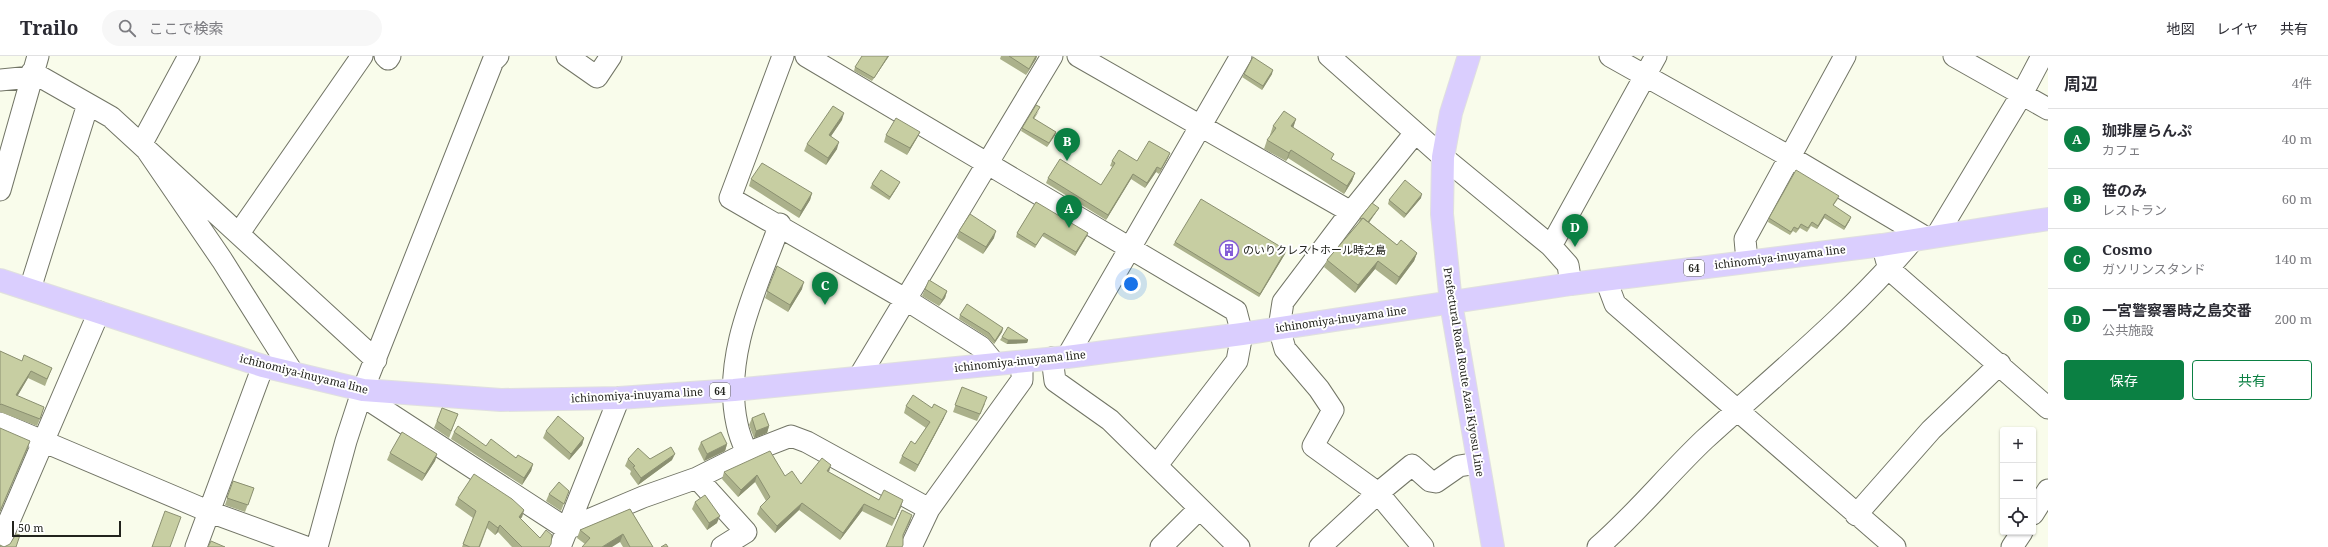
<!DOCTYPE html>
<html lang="ja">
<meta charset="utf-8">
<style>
body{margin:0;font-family:"Noto Serif","Noto Sans JP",serif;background:#f7f7f7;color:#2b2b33}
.controls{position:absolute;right:12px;bottom:12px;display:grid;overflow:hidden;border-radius:4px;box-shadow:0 1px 3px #0004}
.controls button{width:36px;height:36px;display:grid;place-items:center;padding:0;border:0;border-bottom:1px solid #e1e1e2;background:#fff;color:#2b2b33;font:20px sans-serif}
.scale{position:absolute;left:12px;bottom:10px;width:109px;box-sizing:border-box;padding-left:4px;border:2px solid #22231d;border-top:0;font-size:11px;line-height:14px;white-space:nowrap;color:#22231d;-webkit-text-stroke:3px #fff;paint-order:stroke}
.you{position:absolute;left:1131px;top:228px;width:14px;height:14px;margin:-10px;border:3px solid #fff;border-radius:50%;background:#1a73e8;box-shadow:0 0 0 6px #1a73e833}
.badge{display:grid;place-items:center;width:26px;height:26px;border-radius:50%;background:#0b8043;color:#fff;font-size:13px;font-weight:700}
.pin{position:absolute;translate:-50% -33px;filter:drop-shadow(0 1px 2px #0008)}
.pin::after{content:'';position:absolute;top:21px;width:14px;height:12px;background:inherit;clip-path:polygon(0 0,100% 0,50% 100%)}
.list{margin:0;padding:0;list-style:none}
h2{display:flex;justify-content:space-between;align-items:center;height:52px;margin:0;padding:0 16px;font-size:17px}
h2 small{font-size:13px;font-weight:400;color:#7c7c81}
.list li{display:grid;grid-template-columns:26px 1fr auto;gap:12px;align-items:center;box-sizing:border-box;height:60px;padding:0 16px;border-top:1px solid #e1e1e2}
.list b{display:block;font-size:15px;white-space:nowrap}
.list p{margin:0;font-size:13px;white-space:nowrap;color:#7c7c81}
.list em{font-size:13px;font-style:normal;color:#7c7c81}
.actions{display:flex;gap:8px;padding:12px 16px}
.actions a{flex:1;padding:9px 0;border:1px solid #0b8043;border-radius:4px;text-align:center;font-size:14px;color:#0b8043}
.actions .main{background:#0b8043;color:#fff}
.icon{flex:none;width:22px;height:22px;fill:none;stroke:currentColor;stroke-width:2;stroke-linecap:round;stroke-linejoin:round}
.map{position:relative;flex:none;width:2048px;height:491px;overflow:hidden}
header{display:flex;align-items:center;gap:24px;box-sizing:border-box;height:56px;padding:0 20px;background:#fff;border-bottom:1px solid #e1e1e2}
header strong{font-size:19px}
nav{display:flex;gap:22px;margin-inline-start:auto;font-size:14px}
.search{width:280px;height:36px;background:#f7f7f7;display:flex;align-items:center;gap:10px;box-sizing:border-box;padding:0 14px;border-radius:22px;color:#7c7c81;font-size:15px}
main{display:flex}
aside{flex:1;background:#fff}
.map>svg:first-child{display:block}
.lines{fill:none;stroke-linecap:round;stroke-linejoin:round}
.minor-casing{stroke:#727566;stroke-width:23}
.major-casing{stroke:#e0e0df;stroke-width:24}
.minor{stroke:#fff;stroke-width:21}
.major{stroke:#dacefe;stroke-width:22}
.wall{fill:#abb18b}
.shaded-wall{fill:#8b9071}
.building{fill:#c7cea2;stroke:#8b9071}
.labels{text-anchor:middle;stroke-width:4;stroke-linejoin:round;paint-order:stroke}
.shield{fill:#fff;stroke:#646561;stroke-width:1}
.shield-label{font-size:10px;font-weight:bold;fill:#22231d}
.poi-label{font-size:11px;fill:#22231d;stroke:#fff;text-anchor:start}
.street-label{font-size:11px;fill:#22231d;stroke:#fff}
</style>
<header>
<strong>Trailo</strong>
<div class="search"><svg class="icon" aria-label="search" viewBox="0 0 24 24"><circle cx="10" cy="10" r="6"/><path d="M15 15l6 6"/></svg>ここで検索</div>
<nav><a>地図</a><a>レイヤ</a><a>共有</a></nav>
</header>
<main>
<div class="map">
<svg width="2048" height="491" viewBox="0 0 2048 491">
<rect width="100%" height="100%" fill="#f9fceb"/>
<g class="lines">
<defs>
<path id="minor" d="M189,0l-47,87 80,117 71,113
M385,0l3,3 2,-3
M567,0l30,21 14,-21
M783,0l-53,142 175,101 76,48 14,17
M806,0l430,255 6,23 -5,27 -80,104
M1078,0l273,156
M1329,0l114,101 108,89 17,19 3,19
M1610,0l180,101 135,80
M1954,0l94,53
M32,16l79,45 265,243
M0,24l31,-3
M1415,77l-64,79 -68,90 -4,26 6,21 34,40 14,21 -20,36 65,47 45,54
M0,134l38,-134
M239,177l123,-177
M1937,179l85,-141 20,-38
M1551,190l105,-190
M1885,199l4,14 159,139
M1747,205l-2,-22 100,-183
M1606,224l9,24 280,243
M30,233l58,-185
M1067,301l174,-301
M1052,302l3,23 55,39 129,127
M859,321l193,-321
M361,339l206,134 76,-32 54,-19 50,-25 44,-17 16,6 122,67
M0,367l210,89 96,35
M747,397c-4,-9 -8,-19 -10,-29 -15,-68 20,-137 43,-200
M697,422l49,54 -24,15
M2033,458l15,-24
M1856,459l75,-85 69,-66
M0,486l99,-230
M196,491l67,-181
M317,491l29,-106 15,-46 132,-334 5,-5
M560,491l59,-149
M911,491l18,-38 93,-129v-18
M1161,491l38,-38
M1320,491l58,-54 34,-28 18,16 6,1 23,-16 19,-3
M1598,491c38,-33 70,-73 107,-108 69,-63 148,-127 208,-199
M2012,491l10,-15"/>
<path id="major" d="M1469,0l-18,57 -8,44 -1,57 9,89 42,244
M0,224l263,86 100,24 138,10 118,-2 115,-8 333,-33 175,-23 329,-50 311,-39 166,-26"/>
</defs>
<use href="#minor" class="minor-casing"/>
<use href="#major" class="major-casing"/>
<use href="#minor" class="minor"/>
<use href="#major" class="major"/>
</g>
<path class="wall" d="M889,0l-17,25 -18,-10 1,-4z
M1001,0h36l-1,3 -10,16 -26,-16z
M1244,18h28l-10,16 -20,-13z
M1039,55l-5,8 22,13 -1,3 -8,12 -26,-16 1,-3z
M1296,63l-3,9 39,32 23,13 -3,8 -8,13 -56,-36 -2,3 -22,-12 3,-9 4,-5h-1l3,-9z
M842,64l-11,16 6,13 -11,16 -22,-14 3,-7z
M920,76l-3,6 -10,17 -23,-13 2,-7z
M1170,97l-2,5 -9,16 -3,-2 -11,16 -14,-9 -25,41 -60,-37 2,-5 53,7 12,-18 -3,-1 2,-5h25z
M751,123l61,14 -2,7 -11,18 -50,-32z
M872,128l26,2 -9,14 -19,-12z
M1421,142l-17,20 -16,-14 1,-4z
M1838,143l-5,7 17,14 -6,10 -20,-12 -7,11 -6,-3 -4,6 -7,-4 -4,5 -3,-2 -3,4 -22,-13 1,-4z
M1036,146l51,34 -12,20 -33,-20 -7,12 -19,-11 1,-4z
M1379,152l-2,3 -8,11 28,23 20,8 -3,8 -18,24 -21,-16 -20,24 -31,-26 3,-7 32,-38 1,-4z
M959,175l35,7 -11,16 -26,-16z
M1175,186l111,8 -1,4 -26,43 -86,-52z
M777,210l25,23 -14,23 -23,-14z
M925,233l22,2 -2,7 -6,8 -17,-10z
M960,259l43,13 -1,4 -8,12 -7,-7 -28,-18z
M1002,281l26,3 -1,3 -20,1 -7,-4z
M0,295l22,10 30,7 -7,18 -17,-8 -11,18 25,18 -5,12 -37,-14z
M962,331l23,17 -8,17 -24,-9z
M906,350l26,2 12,10 -29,54 -16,-9 3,-7 13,-12 11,-16 -22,-15z
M442,352l16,6 -9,24 -15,-10z
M752,362l17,8 -2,7 -13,5 -5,-13z
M546,375l38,7 -2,7 -13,15 -26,-22z
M454,376l32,14 47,18 -2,7 -9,14 -71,-46z
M701,386l26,2 -2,7 -21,10 -6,-12z
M390,397l47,1 -2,7 -13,20 -35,-21z
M628,403h22l22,1 -34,25 -8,-11 1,-3 -6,-5z
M724,416l61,4 16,8 28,-12 50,28 22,7 -9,19 -30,-15 -22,29 -41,-30 -24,23 -18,-19 3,-7 6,-6 -11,-19 -17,15 -16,-18z
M233,425l21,7 -9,24 -20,-7z
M569,435l-8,20 -15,-10 3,-7z
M458,442l66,12 -2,7 -2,2 20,19 10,9h-38l-14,-15 -3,3 -8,-7 -7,19h-18l11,-29 -18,-13z
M695,446l22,21 -10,7 -15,-21z
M630,453l23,38h-30l-3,-5 -35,2 -8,-6 3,-8z"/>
<path class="shaded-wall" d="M888,0h1l-17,25 2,-3z
M1036,0h1l-1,3 -10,16 3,-6z
M1273,14l-1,4 -10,16 1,-4z
M844,57l-2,7 -15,22 2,-7z
M1296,63l-3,9 -2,-2z
M920,76l-3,6 -10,17 3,-7z
M1056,76l-1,3 -8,12 2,-4z
M839,86l-2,7 -11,16 2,-7z
M1291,94l-3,8 -2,3 3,-8z
M1170,97l-2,5 -9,16 2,-5z
M1157,111l-1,5 -11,16 2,-5z
M1355,117l-3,8 -8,13 3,-8z
M1133,118l-2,5 -25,41 2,-5z
M900,126l-2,4 -9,14 1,-3z
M812,137l-2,7 -11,18 2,-7z
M1422,138l-1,4 -17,20 2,-4z
M1379,152l-2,3 -11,16 1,-4z
M1825,158l-1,4 -7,11 1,-3z
M1851,161l-1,3 -6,10 1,-3z
M996,175l-2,7 -11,16 3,-7z
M1088,177l-1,3 -12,20 1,-4z
M1286,194l-1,4 -26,43 1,-3z
M1417,197l-3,8 -18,24 3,-8z
M1378,205l-3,8 -20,24 3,-8z
M804,226l-2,7 -14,23 2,-7z
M947,235l-2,7 -6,8 3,-6z
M1003,272l-1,4 -8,12 1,-3z
M1008,284h20l-1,3 -20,1z
M31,315l-3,7 -14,24 2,-7z
M947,355l-3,7 -29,54 3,-7z
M769,370l-2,7 -13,5 2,-7z
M584,382l-2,7 -13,15 2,-6z
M30,385l-2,7 -28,64v-1z
M727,388l-2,7 -21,10 3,-7z
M437,398l-2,7 -13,20 3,-7z
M675,398l-3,6 -34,25 3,-7z
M533,408l-2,7 -9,14 2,-7z
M831,409l-2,7 -2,-1z
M757,419l-2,7 -17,15 3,-7z
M903,444l-2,7 -9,19 3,-7z
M802,447l-3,7 -24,23 2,-7z
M864,448l-2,7 -22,29 3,-7z
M524,454l-2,7 -6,7 3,-7z
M912,459l-2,7 -10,20 3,-7z
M720,460l-3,7 -10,7 2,-7z
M500,469l-2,7 -3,3 3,-7z
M623,478l-3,8 -8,5h-10z"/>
<path class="building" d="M862,0h26l-14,22 -19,-11z
M1009,0h27l-7,13z
M1253,1l20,13 -10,16 -19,-12z
M1036,49l4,2 -7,11 23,14 -7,11 -27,-15z
M833,50l11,7 -15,22 10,7 -11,16 -21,-14z
M1284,55l12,8 -5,7 43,28 -3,5 24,14 -8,13 -56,-36 -2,3 -22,-13 9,-12 -3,-2z
M896,62l24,14 -10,16 -24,-13z
M1149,85l21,12 -9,16 -4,-2 -10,16 -14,-9 -25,41 -60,-37 12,-19 41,26 14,-22 -3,-2 7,-11 18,11z
M762,107l50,30 -11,18 -50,-32z
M881,114l19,12 -10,15 -18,-13z
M1796,114l43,26 -6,9 18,12 -6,10 -20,-13 -7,12 -6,-4 -4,6 -7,-4 -3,5 -4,-2 -3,5 -22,-14z
M1405,124l17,14 -16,20 -17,-14z
M1201,143l85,51 -26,44 -85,-52z
M1036,146l52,31 -12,19 -32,-19 -8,12 -19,-12z
M1372,147l7,5 -11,14 -5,-4 -2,1 -1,-1z
M970,158l26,17 -10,16 -27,-16z
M1363,162l34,27 4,-5 16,13 -18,24 -21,-16 -20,24 -31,-25z
M777,210l27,16 -14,23 -23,-14z
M929,224l18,11 -5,9 -17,-11z
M967,248l36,24 -8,13 -6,-8 -29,-18z
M1008,271l20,13h-20l-6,-3z
M0,295l22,10 2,-6 28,13 -5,11 -16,-8 -15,24 28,12 -4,12 -39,-15 -1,1z
M962,331l25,10 -7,17 -25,-9z
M913,339l19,13 2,-4 13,7 -29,54 -16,-9 9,-15 4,3 15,-22 -24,-16z
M442,352l16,6 -7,17 -14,-10z
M764,357l5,13 -13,5 -4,-13z
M558,360l26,22 -13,16 -25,-23z
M458,370l28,20 5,-7 25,19 2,-3 15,9 -9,14 -70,-46z
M0,372l30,13 -30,70z
M402,376l35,22 -12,20 -35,-21z
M721,376l6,12 -20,10 -6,-12z
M671,391l4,7 -34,24 -8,-11 2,-1 -7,-7 10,-11 12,11z
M770,395l15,25 7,-5 9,13 21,-26 9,7 -4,6 52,29 5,-10 19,10 -8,19 -31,-15 -21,29 -41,-30 -25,23 -17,-19 10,-10 -13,-22 -16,15 -17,-18z
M474,418l38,25 12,11 -5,7 21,21 6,-8 6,5 -1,9 -2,3h-27l-22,-22 -2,3 -9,-7 -10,26h-9l-7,-3 13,-33 -18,-13z
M233,425l21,7 -6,17 -21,-7z
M559,426l10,9 -5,13 -15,-10z
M705,439l15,21 -11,7 -14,-21z
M630,453l23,38h-23l-7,-13 -21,13h-20l8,-9 -10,-8z
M902,454l10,5 -9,20v10l-1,2h-16z
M165,455l16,6 -11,30h-18z
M16,478l4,1 -4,12h-16v-2l4,2 6,-3z
M211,485l14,6h-17z
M666,488l2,3h-7z"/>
<defs>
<symbol id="building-ring" viewBox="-11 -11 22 22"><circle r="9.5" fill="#fff" stroke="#845dd7" stroke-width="1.5"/><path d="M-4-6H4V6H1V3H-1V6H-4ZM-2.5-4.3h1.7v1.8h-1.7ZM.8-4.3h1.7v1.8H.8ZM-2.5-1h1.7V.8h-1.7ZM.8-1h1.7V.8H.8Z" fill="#845dd7"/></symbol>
</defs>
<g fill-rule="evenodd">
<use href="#building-ring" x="1218" y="183" width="22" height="22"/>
</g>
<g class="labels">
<g class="shield">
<rect x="1684" y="204" width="20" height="16" rx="3"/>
<rect x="710" y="327" width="20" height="16" rx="3"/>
</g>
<g class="shield-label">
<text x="1694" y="216">64</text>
<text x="720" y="339">64</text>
</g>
<g class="poi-label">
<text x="1243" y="198">のいりクレストホール時之島</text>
</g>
<g class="street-label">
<text transform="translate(1780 201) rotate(-7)" y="4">ichinomiya-inuyama line</text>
<text transform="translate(1341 263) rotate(-8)" y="4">ichinomiya-inuyama line</text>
<text transform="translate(1020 305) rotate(-6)" y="4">ichinomiya-inuyama line</text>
<text transform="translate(1464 316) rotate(81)" y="4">Prefectural Road Route Azai Kiyosu Line</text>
<text transform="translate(304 318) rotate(14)" y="4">ichinomiya-inuyama line</text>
<text transform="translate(637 339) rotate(-3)" y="4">ichinomiya-inuyama line</text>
</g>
</g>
</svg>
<div class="controls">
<button>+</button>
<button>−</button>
<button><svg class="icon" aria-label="locate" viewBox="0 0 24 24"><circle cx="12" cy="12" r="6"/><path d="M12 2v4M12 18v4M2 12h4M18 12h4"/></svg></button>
</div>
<div class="scale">50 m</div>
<div class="you"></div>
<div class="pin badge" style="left:1069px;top:172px">A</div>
<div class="pin badge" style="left:1067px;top:105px">B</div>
<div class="pin badge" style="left:825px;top:249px">C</div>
<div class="pin badge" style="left:1575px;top:191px">D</div>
</div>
<aside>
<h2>周辺<small>4件</small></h2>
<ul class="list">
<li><span class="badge">A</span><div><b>珈琲屋らんぷ</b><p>カフェ</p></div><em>40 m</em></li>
<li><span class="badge">B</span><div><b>笹のみ</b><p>レストラン</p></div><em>60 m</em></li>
<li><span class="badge">C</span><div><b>Cosmo</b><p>ガソリンスタンド</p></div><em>140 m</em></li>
<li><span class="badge">D</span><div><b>一宮警察署時之島交番</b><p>公共施設</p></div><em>200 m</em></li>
</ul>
<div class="actions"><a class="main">保存</a><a>共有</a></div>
</aside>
</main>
